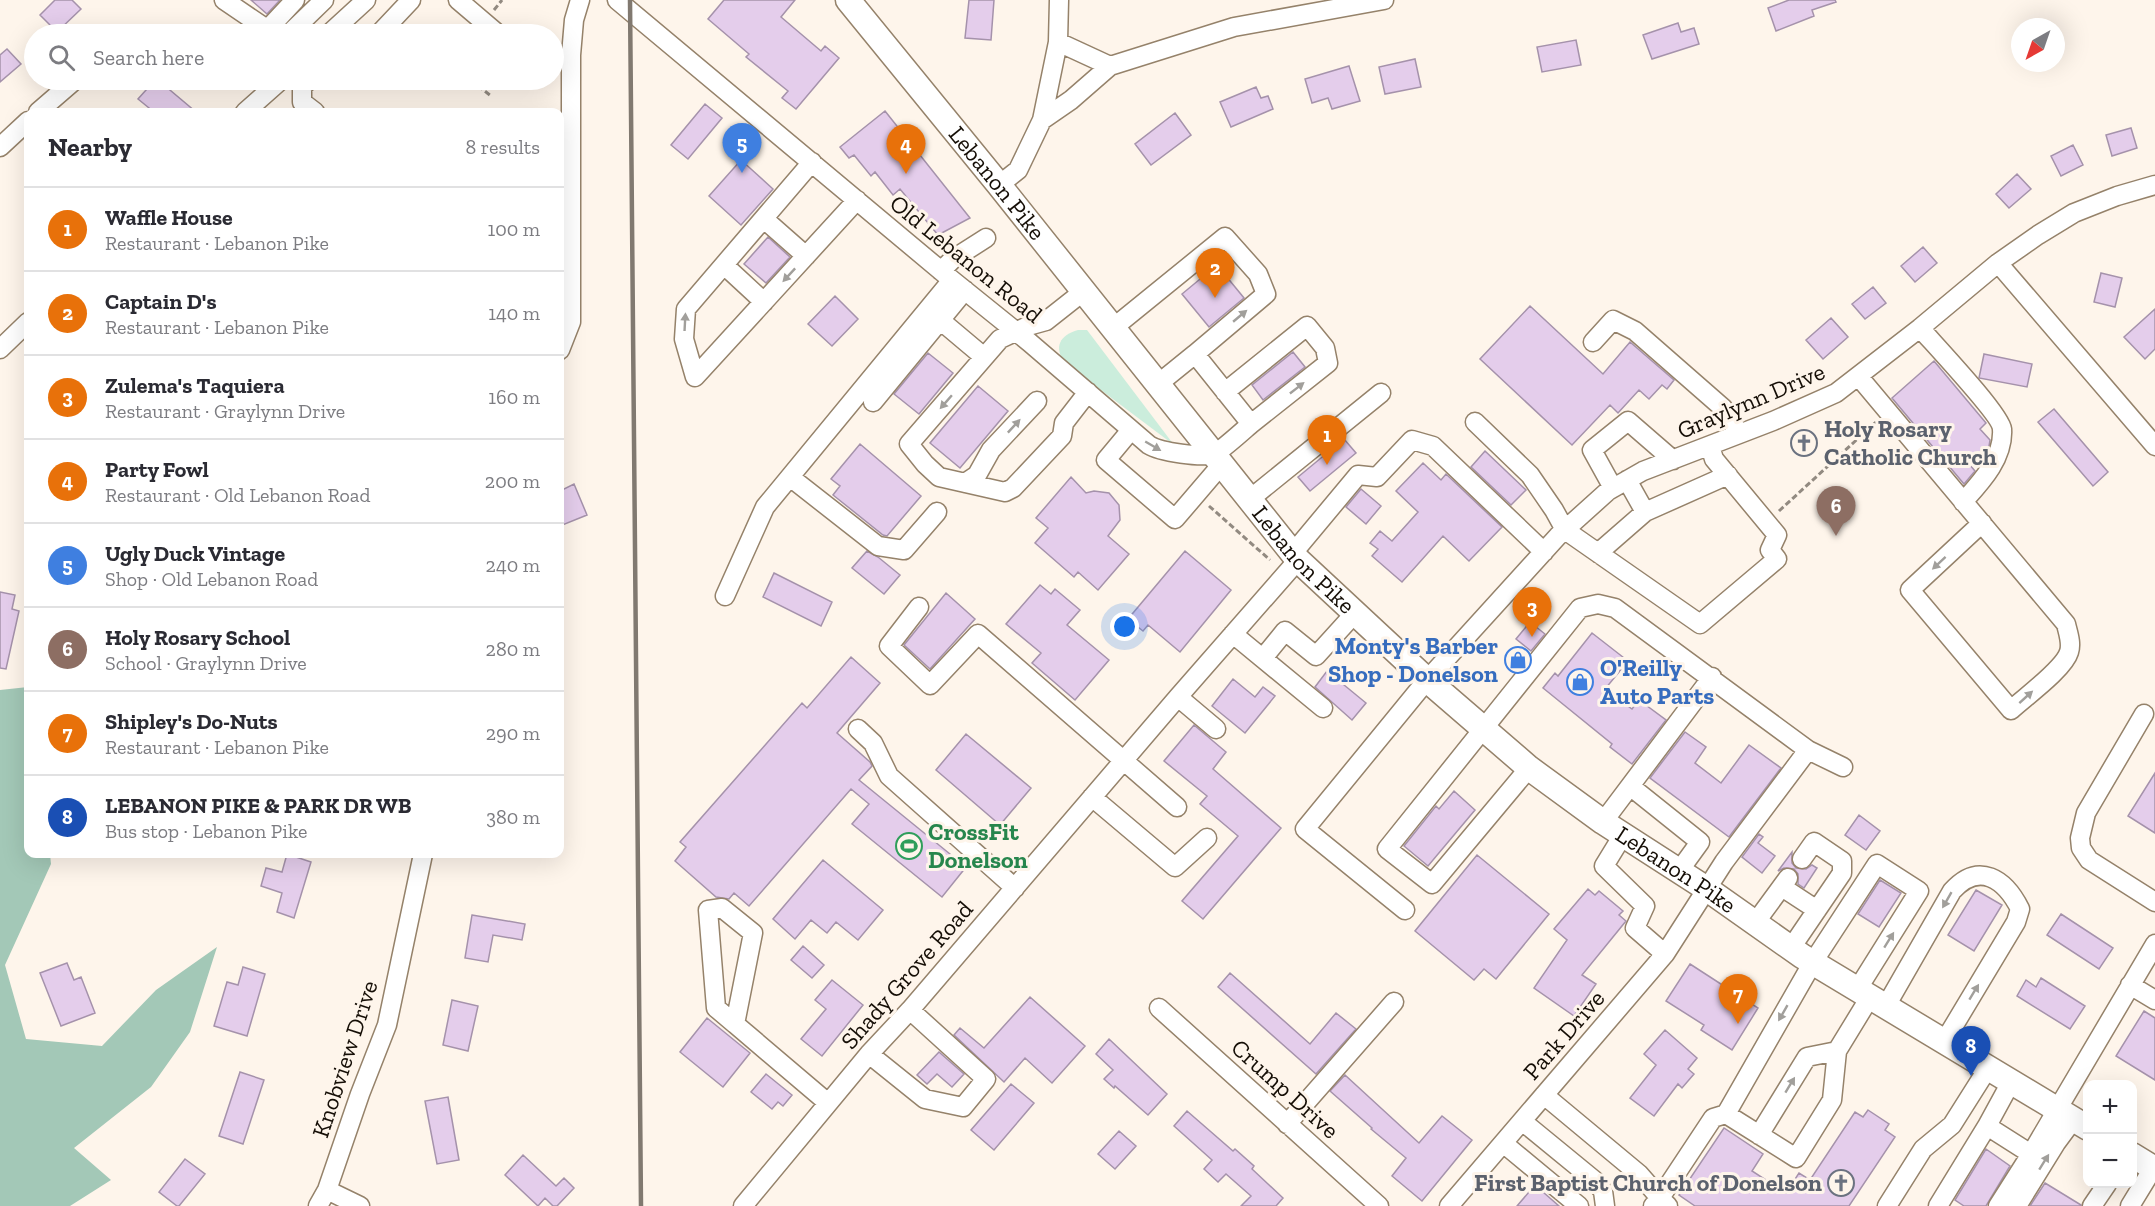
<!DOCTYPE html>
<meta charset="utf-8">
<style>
body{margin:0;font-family:"Zilla Slab",serif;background:#f2f2f3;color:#2b2b33}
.controls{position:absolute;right:18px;bottom:18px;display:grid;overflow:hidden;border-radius:12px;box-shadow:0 6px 24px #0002}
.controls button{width:54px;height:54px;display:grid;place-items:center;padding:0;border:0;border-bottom:2px solid #e1e1e2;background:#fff;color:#2b2b33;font:30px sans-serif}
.compass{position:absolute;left:2011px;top:18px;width:54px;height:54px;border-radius:50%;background:#fff;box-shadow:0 6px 24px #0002;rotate:220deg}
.you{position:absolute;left:1125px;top:627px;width:21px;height:21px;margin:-15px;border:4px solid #fff;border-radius:50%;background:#1a73e8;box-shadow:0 0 0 9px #1a73e833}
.badge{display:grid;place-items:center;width:39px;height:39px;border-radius:50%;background:#b45309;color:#fff;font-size:20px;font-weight:700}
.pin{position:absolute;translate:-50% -50px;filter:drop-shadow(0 2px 3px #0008)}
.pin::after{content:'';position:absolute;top:32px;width:21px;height:18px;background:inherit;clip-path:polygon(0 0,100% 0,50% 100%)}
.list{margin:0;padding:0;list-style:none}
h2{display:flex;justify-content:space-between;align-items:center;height:78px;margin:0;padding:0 24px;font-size:26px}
h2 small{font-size:20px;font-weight:400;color:#7c7c81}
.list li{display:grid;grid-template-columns:39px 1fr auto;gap:18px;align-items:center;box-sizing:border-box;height:84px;padding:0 24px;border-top:2px solid #e1e1e2}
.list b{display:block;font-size:22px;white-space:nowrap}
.list p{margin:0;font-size:20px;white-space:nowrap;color:#7c7c81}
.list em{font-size:20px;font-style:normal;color:#7c7c81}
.icon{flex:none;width:33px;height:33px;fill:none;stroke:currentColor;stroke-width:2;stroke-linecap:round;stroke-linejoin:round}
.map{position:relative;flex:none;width:2155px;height:1206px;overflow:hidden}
.search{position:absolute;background:#fff;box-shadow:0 6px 24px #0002;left:24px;top:24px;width:540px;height:66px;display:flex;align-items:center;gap:15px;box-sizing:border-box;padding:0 21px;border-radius:33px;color:#7c7c81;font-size:22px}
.panel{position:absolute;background:#fff;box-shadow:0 6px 24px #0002;left:24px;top:108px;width:540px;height:750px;border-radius:12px}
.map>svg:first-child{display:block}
.green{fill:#cbeddc}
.forest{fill:#a3c8b7}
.building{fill:#e4cdeb;stroke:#a592ab;stroke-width:1.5}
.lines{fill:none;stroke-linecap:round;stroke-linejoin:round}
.minor-casing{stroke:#95826a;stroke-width:21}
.major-casing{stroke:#95826a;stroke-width:27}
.path{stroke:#928a81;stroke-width:3;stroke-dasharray:6 3;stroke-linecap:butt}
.minor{stroke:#fff;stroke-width:18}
.major{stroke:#fff;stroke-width:24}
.rail{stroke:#817970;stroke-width:4.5}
.oneway{fill:#a19f9b}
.labels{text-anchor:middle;stroke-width:6;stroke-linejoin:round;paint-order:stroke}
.street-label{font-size:24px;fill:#150e06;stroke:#fef5eb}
.worship-label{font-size:24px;font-weight:bold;fill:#5b616d;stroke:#fef5eb;text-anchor:start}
.shop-label{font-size:24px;font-weight:bold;fill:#366cbe;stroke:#fef5eb;text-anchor:end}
.leisure-label{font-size:24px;font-weight:bold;fill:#27864d;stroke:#fef5eb;text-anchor:start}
</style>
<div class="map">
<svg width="2155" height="1206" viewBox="0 0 2155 1206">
<rect width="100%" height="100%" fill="#fef5eb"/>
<path class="green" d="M1078,330h9l87,115 -109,-82c-12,-16 -5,-28 13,-33z"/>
<path class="forest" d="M28,687v167h22l1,10 -46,101 21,74 76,7 54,-56 61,-43 -27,85 -39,55 -77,61 37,32 -41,26h-70v-516z"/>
<path class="building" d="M55,0h17l9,9 -24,23 -17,-17z
M251,0h29l-13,14z
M724,0h71l-14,17 40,34 4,-5 14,12 -43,51 -14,-11 6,-7 -42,-34 3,-3 -41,-35z
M969,0h25l-3,40 -26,-2z
M1789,0h46l1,2 -24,8 2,6 -38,15 -8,-23z
M1678,23l3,9 13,-4 5,16 -47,15 -9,-24z
M1576,40l5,25 -39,7 -5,-25z
M7,49l14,15 -21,18v-27z
M1415,59l6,28 -36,7 -6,-27z
M1349,66l11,35 -28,8 -4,-11 -16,5 -7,-24z
M155,80h3l38,32h-42l-16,-13z
M1256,87l5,11 7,-2 5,13 -42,18 -11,-25z
M705,104l17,14 -34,41 -17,-14z
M885,111l85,107 -32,17 -38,-46 -7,6 -18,-23 -4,4 -17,-21 -5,3 -9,-11z
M1175,113l16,22 -40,30 -16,-21z
M2131,128l6,20 -25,8 -6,-21z
M2073,145l10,20 -22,11 -10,-20z
M741,160l32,29 -32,36 -32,-29z
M2017,174l14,15 -22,19 -13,-14z
M768,237l22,20 -24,26 -22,-19z
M1923,247l14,16 -22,19 -14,-16z
M1217,265l27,33 -35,29 -27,-33z
M2101,273l21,5 -7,29 -21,-5z
M1873,287l13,16 -21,16 -13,-15z
M835,296l23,23 -26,27 -24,-22z
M1530,306l73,68 27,-32 44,38 -7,9 -5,-4 -13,14 -10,-9 -21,23 -8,-8 -38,40 -92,-86z
M2155,309v40l-10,10 -21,-22z
M1831,318l17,19 -25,22 -17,-19z
M1293,352l12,15 -42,33 -11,-15z
M928,353l25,20 -34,41 -25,-20z
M1984,354l48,10 -5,23 -48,-9z
M1934,361l52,62 -6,6 10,11 -1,6 -2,5 -17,14 5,6 -11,13 -72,-86z
M978,386l30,25 -48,57 -30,-25z
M2054,409l54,63 -15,14 -55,-64z
M1344,439l12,14 -46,38 -12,-14z
M860,444l61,52 -34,40 -4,-1 -50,-40 7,-9 -9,-7z
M1485,451l41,39 -15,15 -40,-38z
M1423,463l18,17 5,-6 56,53 -33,34 -26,-25 -41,46 -30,-26 6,-7 -8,-6 10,-12 12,10 26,-29 -22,-21z
M1071,477l15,16 8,-2 15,2 10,12 1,15 -12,16 21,18 -31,36 -20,-18 -4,5 -39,-34 13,-15 -12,-10z
M574,484l13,31 -27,11v-35z
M1361,489l20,17 -15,18 -20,-17z
M867,551l11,6 22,18 -16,19 -32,-26z
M1185,551l46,39 -51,62 -32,-27 -5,6 -15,-12z
M774,573l58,29 -11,24 -58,-29z
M1040,585l11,9 4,-5 25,21 -13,15 42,35 -34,40 -43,-37 9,-10 -35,-29z
M0,592l15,3 -3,14 7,2 -13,58 -6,-1z
M946,593l29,26 -45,50 -26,-24z
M1530,622l15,12 -14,17 -15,-12z
M1592,633l36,28 -23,28 27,20 7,-9 27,20 -34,44 -22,-17 2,-3 -69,-56 12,-15 3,3z
M851,657l29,26 -43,50 33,29 2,4 -13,14 107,87 -24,30 -90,-73 17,-20 -18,-15 -102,117 -15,-13 -5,6 -13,-2 -41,-36 11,-14 -6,-5 122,-139 5,5z
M1327,671l39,32 -14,17 -37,-33z
M1233,679l22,18 8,-10 12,9 -30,37 -33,-27z
M1194,725l32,27 -13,17 68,59 -78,91 -21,-18 56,-65 -38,-32 7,-8 -43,-35z
M1685,732l21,15 -11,16 26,20 28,-38 32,23 -52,69 -79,-59z
M966,734l65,54 -31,37 -64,-55z
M2155,773v60l-27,-17z
M1454,791l21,19 -47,56 -24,-20 32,-40 3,3z
M1859,815l21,16 -14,19 -21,-15z
M1759,834l4,3 -5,6 17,13 -13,17 -20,-16z
M1792,852v11l4,5 10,1 6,-4 5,3 -13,20 -6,-4v-10l-4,-5 -10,-1 -6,3z
M287,854l24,8 -17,56 -17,-6 5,-19 -21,-7 5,-18 16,4z
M1477,855l72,59 -53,65 -12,-10 -10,11 -59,-49z
M823,860l60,50 -25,30 -22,-18 -9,11 -16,-13 -16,19 -22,-20z
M1880,880l21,13 -22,34 -21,-13z
M1588,889l7,6 4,-4 24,20 -4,4 7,6 -44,54 14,9 -22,32 -40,-28 33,-48 -13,-11z
M1976,890l26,15 -28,46 -26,-16z
M2061,914l52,34 -14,21 -52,-34z
M472,915l53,9 -3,16 -29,-5 -5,27 -23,-4z
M803,946l21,19 -12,13 -21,-18z
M67,963l7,17 7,-3 14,36 -34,13 -21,-53z
M1690,964l68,44 -26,42 -31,-20 3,-5 -38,-24z
M243,967l22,7 -18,62 -33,-10 13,-44 11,3z
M1230,973l80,71 26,-31 20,16 -40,45 -98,-87z
M2041,978l44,28 -15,23 -53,-33 9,-16 10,7z
M832,980l31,25 -41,51 -21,-17 25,-30 -11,-9z
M1030,997l55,49 -33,37 -27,-25 -21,24 -50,-47 6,-7 24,20z
M452,1000l26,6 -10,45 -25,-6z
M2144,1011l11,7v62l-39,-24z
M707,1018l43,35 -27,34 -43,-35z
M1665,1030l32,28 -9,11 6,5 -12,14 -4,-4 -24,32 -24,-18 26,-33 -12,-11z
M1109,1039l58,55 -19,21 -33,-29 -1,2 -10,-9 9,-9 -17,-16z
M939,1052l25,22 -12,13 -15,-13 -10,10 -10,-9z
M240,1072l24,8 -21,64 -24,-8z
M766,1074l26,21 -9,11 -5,-4 -6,7 -21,-17z
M1345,1075l74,68 23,-27 30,24 -50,61 -30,-25 14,-18 -35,-29 1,-1 -42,-37z
M1011,1084l23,19 -40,47 -23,-20z
M448,1097l11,63 -22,4 -12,-63z
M1868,1110l21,14 -4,6 10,7 -46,69h-154l-16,-11 45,-67 39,26 -11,17 34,22 13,-20 11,7 45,-68 8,5z
M1187,1111l46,40 2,-2 19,17 -2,3 31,29 -7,8h-35l10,-10 -25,-22 -8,8 -14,-13 8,-9 -38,-34z
M1119,1131l17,15 -21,23 -17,-15z
M1986,1149l24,17 -24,40h-22l-9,-6z
M523,1155l33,31 8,-8 10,10 -17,18h-4l-8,-8 -7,8 -33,-31z
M185,1159l20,15 -26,32h-2l-18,-14z
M2045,1183l36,22v1h-51z
M1535,1185l24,21h-42z"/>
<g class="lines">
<defs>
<path id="minor" d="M224,0l50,34
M458,0l40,34
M617,0l335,280 77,62 120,103c11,7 53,13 65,9 7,-3 30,-24 37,-30l-56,-70 -37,30
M268,29l27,-29
M289,34l35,-34
M329,34l37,-34
M379,34l32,-34
M1058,42l52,24
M309,80l-7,7v15l13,10
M38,112l37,-32
M245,112l36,-32
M1042,120l29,-20 39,-34 124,-39 150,-27
M0,147l28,-26
M812,162l-126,147 -2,30 11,38 162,-177
M999,185l19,-15 24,-50 16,-78 1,-42
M764,219l42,37
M1998,263l157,183
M724,265l40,37
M941,271l12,-12 33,-21
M1084,291l-38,30 -18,5 -28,13 -91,105 16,20 14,13 66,15 8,-4 49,-52 2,-13 24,-31
M940,320l44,37
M1113,328l112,-91 33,37 8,20 -71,60
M1920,328c13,15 81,87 82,101 2,29 -21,53 -39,73
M1593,342l20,-22 22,11 88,77 16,25
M0,349l28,-27
M560,350l11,-28v-267l3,-35 6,-20
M1859,377l207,247c2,9 6,19 3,28 -5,17 -44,45 -58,58l-101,-120 72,-67
M1225,392l82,-66 18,22 3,15 -77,61
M873,402l92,-112
M1475,422l55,53 24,35 11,20 135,94 77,-65 -7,-9 7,-15 -63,-76 -4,-13
M1131,430l-25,30 69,59 47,-55
M790,477l88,69 26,4 33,-38
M1627,480l18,32
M965,483l12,-8 14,-25 46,-49
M1613,488l-21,-38 36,-29 45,39
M1250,499l131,-106
M1293,553l65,-78 19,2 35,-37 21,6 111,106
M1598,553l47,-41 83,-37
M725,596l40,-89 187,-227
M919,607l-30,39 41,39 48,-51 199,173
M1233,634l90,74
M1263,658l22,-27 31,25 39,-43
M1178,697l38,32
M2144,714l-58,99 -6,25 1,10 8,12 66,42
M858,729l15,14 16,33 126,112
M1529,768l-97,116 -45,-35 193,-241 18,-4 17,4 193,142 35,17
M1630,786l70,56 -21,29
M1092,797l83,70 32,-29
M1603,822l109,-145
M1623,835l-19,31 41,40 -10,22 30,26
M1782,887l35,23
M1405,910l-100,-81 122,-149 131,-144 50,-45 35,-20 130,-50 63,-28 84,-65 78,-65 40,-28 36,-22 43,-17 38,-11
M1755,923l33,-45
M1791,948l51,-75v-12l-28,-19 -12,17
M2130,985l25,15
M1886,1006l66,-115c27,-30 53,-12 68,18l-4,13 -72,120
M1159,1008l220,198
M735,1024l-19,-16 -8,-98 14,-2 31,25 -18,91 93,79
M869,1054l56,45 38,8 23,-28 -76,-69
M2011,1082l-24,44 44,28
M1544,1095l95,79 21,24 -7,8
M1726,1114l70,44 36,-58 5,-49
M1522,1121l72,59 9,11 2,15
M1287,1124l107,-122
M1759,1135l48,-78 30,-6 33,-54
M1503,1143l76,63
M327,1190l33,16
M318,1206l9,-16 33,-96 27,-69 36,-171
M743,1206l126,-152 41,-44 268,-313 120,-137
M1449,1206l216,-252 59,-92 84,-112
M1668,1206l-8,-8 53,-80 13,-4 87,-152 64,-98 42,27 -62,99
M1887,1206l36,-57 29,-24 36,-57
M1938,1206l49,-80
M1998,1206l33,-52 124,-210
M2017,1206l39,-63 17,-23
M2092,1206l15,-22
M2130,1206l25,-41"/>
<g id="major">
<path id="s1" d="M848,0l151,185 299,375 129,120 102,88 74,54 104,67 95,67 286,172"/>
<path d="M2132,1155l23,14"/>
</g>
</defs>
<use href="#minor" class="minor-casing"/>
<use href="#major" class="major-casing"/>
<path class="path" d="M494,10l8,-10
M471,80l20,16
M1209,506l61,54
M1779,511l97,-89"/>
<use href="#minor" class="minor"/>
<use href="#major" class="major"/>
<path class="rail" d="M630,0l11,1206"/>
</g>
<defs><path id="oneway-solid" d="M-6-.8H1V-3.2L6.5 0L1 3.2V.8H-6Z" transform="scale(1.5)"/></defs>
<g class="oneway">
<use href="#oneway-solid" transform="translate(789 275) rotate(133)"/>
<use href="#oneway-solid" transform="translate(1240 316) rotate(-40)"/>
<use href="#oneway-solid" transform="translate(685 322) rotate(-87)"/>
<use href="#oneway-solid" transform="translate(1297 388) rotate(-38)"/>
<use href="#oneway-solid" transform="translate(946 402) rotate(131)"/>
<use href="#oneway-solid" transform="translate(1014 426) rotate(-47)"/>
<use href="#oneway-solid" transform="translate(1153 446) rotate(30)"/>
<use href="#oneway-solid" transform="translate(1939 563) rotate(137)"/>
<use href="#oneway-solid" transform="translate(2026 697) rotate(-42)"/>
<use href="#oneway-solid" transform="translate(1947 900) rotate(120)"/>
<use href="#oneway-solid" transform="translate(1889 940) rotate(-58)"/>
<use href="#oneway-solid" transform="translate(1974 992) rotate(-59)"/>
<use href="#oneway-solid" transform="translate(1783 1013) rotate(120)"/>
<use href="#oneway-solid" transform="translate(1790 1085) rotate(-59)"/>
<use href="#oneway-solid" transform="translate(2044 1162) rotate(-58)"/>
</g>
<defs>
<symbol id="church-ring" viewBox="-11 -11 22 22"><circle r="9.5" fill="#fef5eb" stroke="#6b7280" stroke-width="1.5"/><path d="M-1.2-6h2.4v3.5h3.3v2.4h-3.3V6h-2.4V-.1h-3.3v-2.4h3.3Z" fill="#6b7280"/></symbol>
<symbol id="shop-ring" viewBox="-11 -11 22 22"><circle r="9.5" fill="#fef5eb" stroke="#3f7fe0" stroke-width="1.5"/><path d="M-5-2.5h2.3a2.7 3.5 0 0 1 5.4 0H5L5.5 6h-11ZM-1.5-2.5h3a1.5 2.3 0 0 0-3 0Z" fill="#3f7fe0"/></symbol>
<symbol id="stadium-ring" viewBox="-11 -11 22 22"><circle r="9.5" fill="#fef5eb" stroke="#2e9e5b" stroke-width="1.5"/><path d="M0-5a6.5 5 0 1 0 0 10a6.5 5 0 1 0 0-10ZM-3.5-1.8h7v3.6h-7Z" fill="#2e9e5b"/></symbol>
</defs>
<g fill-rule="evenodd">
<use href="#church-ring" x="1789" y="428" width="30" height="30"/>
<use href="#shop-ring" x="1503" y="645" width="30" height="30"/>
<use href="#shop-ring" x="1565" y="667" width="30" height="30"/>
<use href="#stadium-ring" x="894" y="831" width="30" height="30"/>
<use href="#church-ring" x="1826" y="1168" width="30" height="30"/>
</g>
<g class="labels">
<g class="street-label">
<text dy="8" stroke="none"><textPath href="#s1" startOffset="236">Lebanon Pike</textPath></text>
<text transform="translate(966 259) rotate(39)" y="8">Old Lebanon Road</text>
<text transform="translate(1751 401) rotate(-23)" y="8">Graylynn Drive</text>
<text dy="8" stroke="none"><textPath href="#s1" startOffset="722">Lebanon Pike</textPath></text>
<text dy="8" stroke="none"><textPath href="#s1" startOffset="1208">Lebanon Pike</textPath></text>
<text transform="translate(907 975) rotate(-49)" y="8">Shady Grove Road</text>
<text transform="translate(1564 1035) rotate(-49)" y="8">Park Drive</text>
<text transform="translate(345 1059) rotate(-72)" y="8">Knobview Drive</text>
<text transform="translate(1285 1089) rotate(42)" y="8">Crump Drive</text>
</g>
<g class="worship-label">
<text x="1824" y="437">Holy Rosary<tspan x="1824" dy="28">Catholic Church</tspan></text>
<text x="1822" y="1191" text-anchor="end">First Baptist Church of Donelson</text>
</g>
<g class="shop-label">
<text x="1498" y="654">Monty's Barber<tspan x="1498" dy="28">Shop - Donelson</tspan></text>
<text x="1600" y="676" text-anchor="start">O'Reilly<tspan x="1600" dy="28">Auto Parts</tspan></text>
</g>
<g class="leisure-label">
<text x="928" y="840">CrossFit<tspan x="928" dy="28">Donelson</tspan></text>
</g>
</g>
</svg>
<div class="controls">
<button>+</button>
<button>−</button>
</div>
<svg class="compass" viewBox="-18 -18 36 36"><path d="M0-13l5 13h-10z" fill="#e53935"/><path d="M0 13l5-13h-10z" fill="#7c7c81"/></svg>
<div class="you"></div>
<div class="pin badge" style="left:1327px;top:465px;background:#e8710a">1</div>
<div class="pin badge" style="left:1215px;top:298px;background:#e8710a">2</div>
<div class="pin badge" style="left:1532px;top:637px;background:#e8710a">3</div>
<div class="pin badge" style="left:906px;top:174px;background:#e8710a">4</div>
<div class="pin badge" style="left:742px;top:173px;background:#3f7fe0">5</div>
<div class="pin badge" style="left:1836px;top:536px;background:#8d6e63">6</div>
<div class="pin badge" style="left:1738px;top:1024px;background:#e8710a">7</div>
<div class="pin badge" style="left:1971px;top:1076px;background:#1a4fb4">8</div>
<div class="search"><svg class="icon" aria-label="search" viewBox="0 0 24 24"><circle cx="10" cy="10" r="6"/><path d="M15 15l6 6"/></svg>Search here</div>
<section class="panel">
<h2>Nearby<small>8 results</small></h2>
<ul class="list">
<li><span class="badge" style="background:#e8710a">1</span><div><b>Waffle House</b><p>Restaurant · Lebanon Pike</p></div><em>100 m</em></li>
<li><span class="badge" style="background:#e8710a">2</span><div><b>Captain D's</b><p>Restaurant · Lebanon Pike</p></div><em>140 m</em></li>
<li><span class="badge" style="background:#e8710a">3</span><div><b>Zulema's Taquiera</b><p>Restaurant · Graylynn Drive</p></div><em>160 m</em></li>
<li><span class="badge" style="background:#e8710a">4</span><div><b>Party Fowl</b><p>Restaurant · Old Lebanon Road</p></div><em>200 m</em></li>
<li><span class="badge" style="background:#3f7fe0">5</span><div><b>Ugly Duck Vintage</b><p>Shop · Old Lebanon Road</p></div><em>240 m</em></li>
<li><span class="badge" style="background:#8d6e63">6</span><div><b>Holy Rosary School</b><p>School · Graylynn Drive</p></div><em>280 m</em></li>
<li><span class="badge" style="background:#e8710a">7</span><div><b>Shipley's Do-Nuts</b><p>Restaurant · Lebanon Pike</p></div><em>290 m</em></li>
<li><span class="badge" style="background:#1a4fb4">8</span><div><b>LEBANON PIKE &amp; PARK DR WB</b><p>Bus stop · Lebanon Pike</p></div><em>380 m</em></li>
</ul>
</section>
</div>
